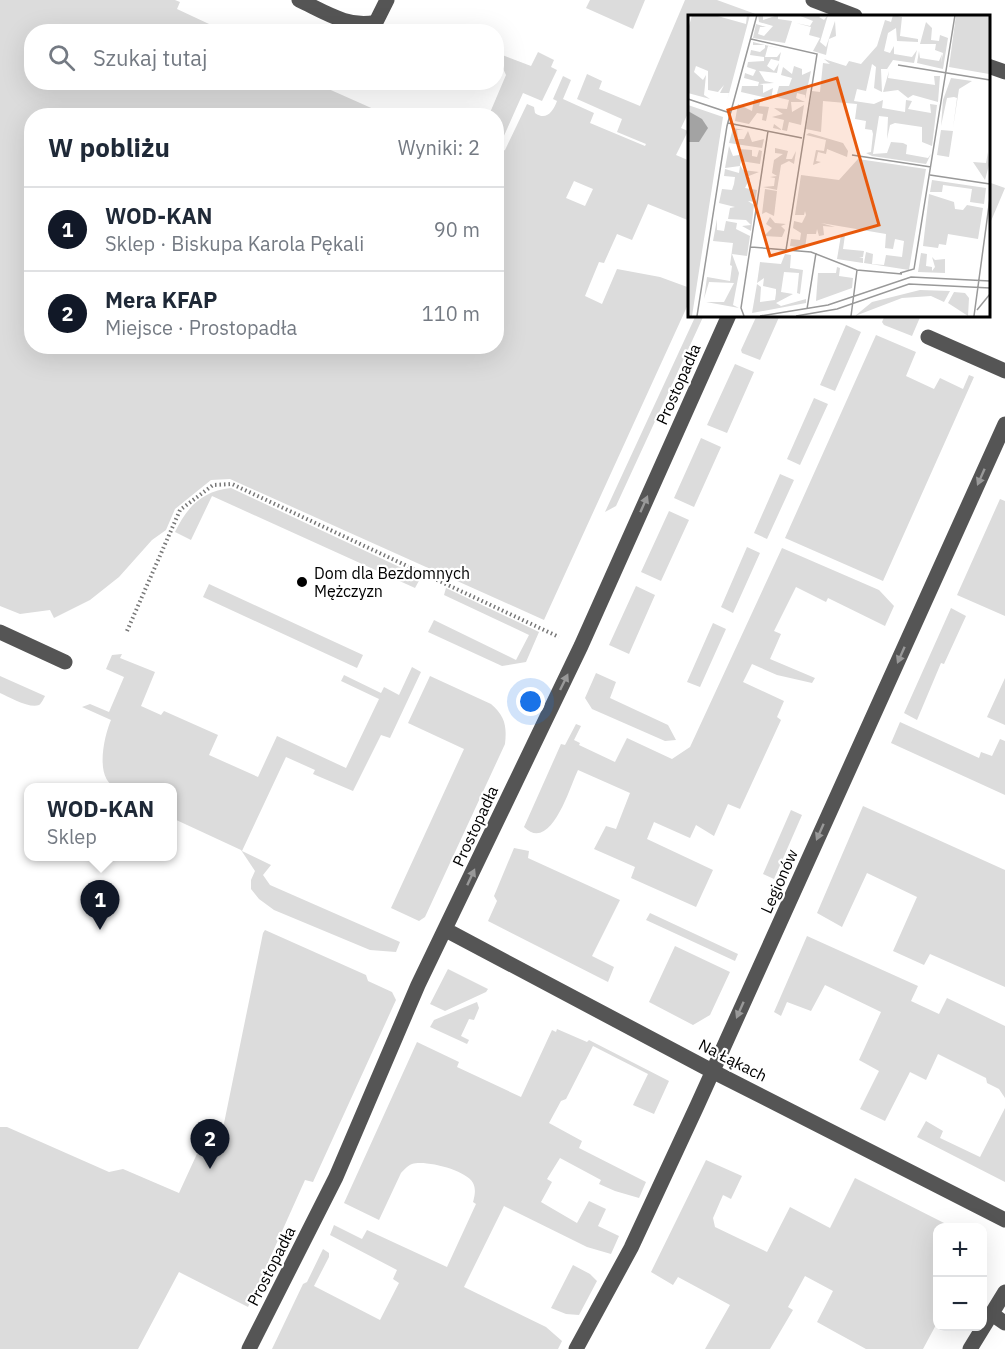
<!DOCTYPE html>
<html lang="pl">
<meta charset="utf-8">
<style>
body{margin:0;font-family:"IBM Plex Sans",sans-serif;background:#f6f6f7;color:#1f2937}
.controls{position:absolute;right:18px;bottom:18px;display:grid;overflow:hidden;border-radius:12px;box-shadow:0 6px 24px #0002}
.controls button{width:54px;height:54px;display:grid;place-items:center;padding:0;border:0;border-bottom:2px solid #e0e1e3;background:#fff;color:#1f2937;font:30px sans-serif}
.you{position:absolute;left:531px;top:702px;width:21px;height:21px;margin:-15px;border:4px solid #fff;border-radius:50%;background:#1a73e8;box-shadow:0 0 0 9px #1a73e833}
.badge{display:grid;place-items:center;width:39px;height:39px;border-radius:50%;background:#111827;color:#fff;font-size:20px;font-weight:700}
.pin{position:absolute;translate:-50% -50px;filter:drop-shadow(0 2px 3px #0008)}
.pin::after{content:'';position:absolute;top:32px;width:21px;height:18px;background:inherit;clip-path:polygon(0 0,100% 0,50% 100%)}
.popup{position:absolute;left:24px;top:783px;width:153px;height:78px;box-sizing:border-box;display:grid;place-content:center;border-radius:12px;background:#fff;filter:drop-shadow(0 2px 4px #0005);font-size:20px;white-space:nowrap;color:#747a83}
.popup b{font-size:22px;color:#1f2937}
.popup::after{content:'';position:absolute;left:50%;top:100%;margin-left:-12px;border:12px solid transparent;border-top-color:#fff}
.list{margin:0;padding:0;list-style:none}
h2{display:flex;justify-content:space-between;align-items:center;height:78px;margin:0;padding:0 24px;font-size:26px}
h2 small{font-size:20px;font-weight:400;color:#747a83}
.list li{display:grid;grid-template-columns:39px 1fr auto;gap:18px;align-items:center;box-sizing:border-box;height:84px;padding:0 24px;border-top:2px solid #e0e1e3}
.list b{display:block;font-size:22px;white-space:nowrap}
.list p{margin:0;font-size:20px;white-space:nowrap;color:#747a83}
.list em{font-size:20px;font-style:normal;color:#747a83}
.icon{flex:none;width:33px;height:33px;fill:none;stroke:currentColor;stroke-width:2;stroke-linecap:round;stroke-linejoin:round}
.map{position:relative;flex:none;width:1005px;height:1349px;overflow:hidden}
.search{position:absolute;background:#fff;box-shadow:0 6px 24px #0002;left:24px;top:24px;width:480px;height:66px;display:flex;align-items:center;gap:15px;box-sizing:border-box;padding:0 21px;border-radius:24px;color:#747a83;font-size:22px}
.panel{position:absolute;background:#fff;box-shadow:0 6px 24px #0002;left:24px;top:108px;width:480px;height:246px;border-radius:24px}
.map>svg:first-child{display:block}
.green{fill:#dcdcdc;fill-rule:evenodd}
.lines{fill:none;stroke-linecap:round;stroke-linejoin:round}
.path{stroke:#777;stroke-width:4;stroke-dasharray:1.5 3;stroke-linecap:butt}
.minor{stroke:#555;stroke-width:15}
.oneway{fill:#999}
.poi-dot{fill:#000;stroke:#fff;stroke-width:2}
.labels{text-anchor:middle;stroke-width:4.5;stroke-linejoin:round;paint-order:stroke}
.street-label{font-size:16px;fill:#000;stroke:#fff}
.poi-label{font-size:16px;fill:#000;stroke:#fff;text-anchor:start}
.inset-road{fill:none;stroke:#999;stroke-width:1.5}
.view{fill:#e8590c;fill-opacity:0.15;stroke:#e8590c;stroke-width:3}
.inset-edge{fill:none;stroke:#000;stroke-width:3}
</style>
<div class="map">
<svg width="1005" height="1349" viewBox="0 0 1005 1349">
<rect width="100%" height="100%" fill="#fff"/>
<path class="green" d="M0,0h175l5,2 -3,7 47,22 -192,1v50l283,1 72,32 -355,1v230h464l1,-192 8,-4 22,-46 7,3 1,6c11,8 18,-1 22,-12l-4,-2 10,-23 8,4 -8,19 31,14 -4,10 55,23 1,-2 -29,-12 5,-13 -45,-20 10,-25 15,7 -3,8 41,17 45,-106h32l44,16h-71v93l-9,19 7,3 -12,24 14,6v60l-42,-17 -16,36 -15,-6 -13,29 -5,-1 -14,34 17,8 15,-35 43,8 30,11v12l-146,320 -314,-141 -19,1 -36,29 -9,21 -14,10 -33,37 -29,23 -36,18 -4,-8 -30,4 -20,-8zM574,181l19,8 -8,17 -19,-8z
M590,0h55l-12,29 -47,-21z
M538,52l16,8 -3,7 6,3 -15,31 -19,-8 -20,45 -2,4 -4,1 -1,-27 -7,-1 17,-40 -9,-19v-3l34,13z
M988,182l17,6 -14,33 -2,-1z
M696,315h8l-88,191 -11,6z
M757,315h23l-20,45 -18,-7 -1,-3z
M885,315h36l-9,21 -28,-11 -2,-3z
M846,325l15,7 -26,59 -15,-6z
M876,335l40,17 -10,24 28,13 6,-11 23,11 6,-14 5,2 -91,204 -98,-43z
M735,364l19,8 -27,61 -20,-8z
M814,398l14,6 -28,61 -13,-6z
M701,438l20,9 -27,60 -20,-9z
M780,474l14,6 -27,59 -13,-6z
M231,488l190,89 -6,11 -203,-92 -21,44 -16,-8c12,-25 27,-41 56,-44z
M1000,499l5,2v115l-48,-21z
M669,511l20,9 -28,61 -20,-9z
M747,547l13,6 -27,60 -12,-6z
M782,548l97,42 15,16 -9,20 -57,-28 -2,4 -30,-15 -22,44 7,3 -11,25 45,19 -3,5 -35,-8 -25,-11 -9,18 41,19 -7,16 4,3 -41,89 -12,-5 -14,32 -18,-11 -6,13 -36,-16 -7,17 66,31 -17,37 -65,-29 4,-11 -41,-18 12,-23 10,3 14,-36 -52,-23c-8,16 -27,84 -54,57l37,-83 4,1 11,-21 5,2 -7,14 6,3 -1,2 36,17 12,-24 45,21 18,-12z
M209,584l154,71 -6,13 -154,-71z
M636,586l19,9 -26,59 -20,-9z
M446,588l93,44 -13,30 -24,4 -74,-34 6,-12 82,40 13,-25 -85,-40z
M951,608l15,8 -22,48 -3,-1 -24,57 -13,-7z
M713,623l13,6 -26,58 -13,-5z
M122,654l-2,4 35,14 -14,34 20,9 3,-4 54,24 -9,20 49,22 19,-41 69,32 33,-69 -38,-18 3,-6 37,18 3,-6 15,8 13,-28 9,5 -31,66 -9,-3 -28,56 -40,-17 2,-4 -29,-13 -44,94 29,14 -8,10 7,10 130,57 -4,10 -26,-2 -96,-40 -15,-11 -8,-10v-9l4,-9 -14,-21 -69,-32v-30c-17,0 -37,3 -53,0 -26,-5 -15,-52 -8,-68l-29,-13 8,-3 19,8 15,-35 -18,-8 6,-14z
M596,673l20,9 -6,16 58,27 8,15 -11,1 -73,-32 -7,-11z
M0,676l45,20c-1,2 -4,8 -6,9 -9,4 -30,-8 -39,-12z
M430,676l61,28c14,12 16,22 14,40l-80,173 -6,4 -28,-13 73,-159 -56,-26z
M1005,678v47l-18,-8z
M900,722l79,36 2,-6 11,4 8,-17 5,2v54l-114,-52z
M863,806l142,64v117l-75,-33 -6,11 -31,-14 24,-54 -50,-24 -25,54 -25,-14z
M791,810l11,5 -28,64 -11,-5z
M514,848l15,3 -1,7 92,42 -28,56 22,11 -6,15 -120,-61 9,-20 -3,-5z
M650,913l88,41 -3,7 -89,-41z
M265,930l101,45 2,6 24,11 4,8 -83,182 -8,-2 -57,127 -69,-35 -41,77h-138v-222h7l102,45 14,-3 56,24 28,-61 14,6 42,-205z
M807,936l111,50 -7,15 28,13 8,-16 58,28v72l-6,-9 -12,-6 -1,-5 -48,-24 -12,26 -16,-8 -25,49 -25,-12 19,-38 -20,-11 22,-48 -56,-27 -14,26 -24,-9 -6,14 -7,-4z
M675,946l55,26 -20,43 -17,10 -44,-23z
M448,969l40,20 -2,3 -41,19 -15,-7z
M477,1002l2,6 -5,12 -5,-1 -8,17 8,4 -2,4 -37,-17 4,-7z
M557,1029l30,13 2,-2 80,41 -15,33 -21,-9 15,-31 -55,-28 -27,53 -5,2 -12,22 33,18 -3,7 67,34 -7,16 -24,-7 -16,-7 2,-4 -41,-22 -13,21 5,3 -11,20 36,21 12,-22 17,8 -8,17 21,10 -8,18 -24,-7 -83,-41 -40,81 82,40 16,14 -4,8h-286l31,-65 4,-2 16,-33 6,4v4l-15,29 66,34 19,-37 -6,-4 4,-9 -67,-35 4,-10 28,14 5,-9 80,37 29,-63 -3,-2c2,-7 3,-13 0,-19 -7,-13 -47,-23 -61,-19 -5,2 -7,5 -11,9l-22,47 -35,-17 73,-161 42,20 -2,5 64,30 31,-67 4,2z
M1005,1108v74l-88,-45 9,-16 17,10 -3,7 40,19z
M706,1160l36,16 -11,23 -8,-4 -10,23 2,9 52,25 23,-45 40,21 25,-50 97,49 -14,1 -1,95 -14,26h-57l-49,-27 16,-31 -28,-15 -17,31 5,3 -23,39h-65l25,-44 -52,-28 -5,8 -22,-13z
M573,1265l17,9 7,7 -18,34 -13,-1 -15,-6z"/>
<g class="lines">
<path class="path" d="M127,631l53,-121 33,-25 19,-1 327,153"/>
<path class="minor" d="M299,0c24,11 50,29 77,22l11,-22
M813,0l42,16
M988,66l17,6
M928,337l77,34
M0,632l65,30
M446,930l266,141 293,149
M992,1314l13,9
M249,1349l87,-172 82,-192 163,-339 148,-331
M576,1349l55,-101 66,-142 308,-682
M970,1349l35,-57"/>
</g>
<defs><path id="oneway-solid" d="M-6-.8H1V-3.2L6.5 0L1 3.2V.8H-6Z" transform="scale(1.5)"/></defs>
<g class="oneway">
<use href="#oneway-solid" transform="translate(981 477) rotate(114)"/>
<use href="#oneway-solid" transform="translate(644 504) rotate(-66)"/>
<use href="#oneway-solid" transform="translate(901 655) rotate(114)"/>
<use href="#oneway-solid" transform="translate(564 682) rotate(-64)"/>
<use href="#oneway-solid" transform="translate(820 832) rotate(114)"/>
<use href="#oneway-solid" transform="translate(471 877) rotate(-65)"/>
<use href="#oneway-solid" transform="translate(740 1010) rotate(114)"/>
</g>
<circle class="poi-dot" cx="302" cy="582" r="6"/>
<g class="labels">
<g class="street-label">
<text transform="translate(678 384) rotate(-66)" y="6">Prostopadła</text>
<text transform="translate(475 826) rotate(-65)" y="6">Prostopadła</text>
<text transform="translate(779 881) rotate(-66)" y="6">Legionów</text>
<text transform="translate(733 1060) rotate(27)" y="6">Na Łąkach</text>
<text transform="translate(271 1266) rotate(-63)" y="6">Prostopadła</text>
</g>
<g class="poi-label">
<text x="314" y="579">Dom dla Bezdomnych<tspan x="314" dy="18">Mężczyzn</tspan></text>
</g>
</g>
<g transform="translate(688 15)">
<rect width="302" height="302" fill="#fff"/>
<path d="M4,0h22l32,9 1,-9h3l-23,86 2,-8h-9l4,-8 -6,7 -10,-2v-19l-12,-5 -2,6 9,8 3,-5 -2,20 6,4 -22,-6v-63zM70,0l5,1v4l15,-5v4l14,2 -7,22 -32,-5 3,-14 10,3h-6l-2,7 6,2 9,-10 -14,-4zM110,0h24l-3,2 5,3 4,-5 -8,27 6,5 9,-26 1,15 -7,3 -3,16 -13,-4 7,-13 -11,-3 2,-8 -15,-4 14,3 3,-5zM205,0l9,2 -2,19 18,3v3l-21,-1 -1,-13 -8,5 -4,18 6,2 4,-7v8l18,3 5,-7 -3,13 -21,-3 -6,9h-6l1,23 -8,-4 2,-21 -4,-3 -6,27 -9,-2 -3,12 20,3 9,-4 -1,8 23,4 1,-12 6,1 -4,8 23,4 -1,-9 7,1 -5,41 -10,-4v-15l-27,-4 -5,2 -3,14 1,-22 -9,-1 -6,38 14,-1 4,-11 12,1 4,2 -1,9 22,4 3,-4 -5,10 -54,-8 -6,-3 5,-1 2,-18 -1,-4 -7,-1 1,-8 -11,-2 2,-15 -34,-3 -2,31 -15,-3 6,-38 8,1 3,-29 7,1 -6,-5 22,7 3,-5 12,3 16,-18 8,-26 6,2zM268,0h33v59l-40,-7zM238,7l6,6 -1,12 8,1 1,-6 8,3 -5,31 -26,-6 2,-12 1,7 19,3 3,-7 -1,9 2,-10 -8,-3 1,-6h-16zM65,27l29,7 -14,-3 -3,11h12l4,-5 -2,9 -8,-2 -4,7 7,5 5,-8 -2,10 -18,-2 6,10 9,2 -15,1 4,1v8l10,-5 -2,11 -30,-7 1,-6h16l1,-4 -15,-4 1,-5 8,3 3,-6 -9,-3 1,-5 16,-1v-4l-14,-2 1,-5 9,2 5,-4v-3h-12zM106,51l8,3v6l9,-4 -6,28v-4l-8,-2 -1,5 9,4h-14l1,10 12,-7 -3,20 -12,-3 -2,9 -14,-3 1,-4 8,6 2,-10 -12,-3 11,-3 -9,-6 13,1 2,-9 -13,-3 3,-11h10l3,-8 -11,-3 2,-8 9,7zM201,56l-1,7 47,7 -1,-9h6l-2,26 -25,-7 -5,3 -10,-8 -15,2zM263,63l21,3 -13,8 -6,39 4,-30 -3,-1 -7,1 -6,28 2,-26zM66,84h7l-2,7 10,1 -3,14 -4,-1 1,-6 -6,-1 -8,11 -14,-3 3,-17 14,7zM0,90l35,12 -31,199h-4zM45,113l11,2h-7l1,9h6l4,-8 4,11 12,-3 -2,9 -33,-5zM253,115l12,1 -4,26 -12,-2zM121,118l34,10 5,8 -1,6 -20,-8 -1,5 -8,-2 -2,9 5,1 -8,3 3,-15 8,1 2,-11 -20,-5zM41,131l4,10 6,-1v-6l13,1v6l5,1 2,-7 3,1 -2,13 -19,-3 -1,4 3,5 16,2 -13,5 4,1 -5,10 12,2 -2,12 -7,-1 6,4 -3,26 -9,-5 9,-1 -5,-5 -18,-1 2,-11 5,-1 -16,-4 3,-14 10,1 2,-6 1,-7 -11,-1 1,-7 14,4 1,-7 -15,2zM87,133l13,3 -2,8h6l4,-8 -2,13 -5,-3 -8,4 -4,25 -14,-3 11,-1 1,-8 -5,-1 7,-1 -5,-3 2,-13 9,-6 -8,-1zM300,137l1,13 -4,15 -12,-18 13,1zM170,144l68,10 -17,101 -45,-7 2,-11 7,2 -1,10 12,1 2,-10 16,2 2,-16 -9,-2 -2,10 -8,-1 1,-14 -65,-11 14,4 -12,-1 1,9 -5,1 -2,-7 -1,5h-9l-2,14 -15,-2 1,-7 9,1 1,-7 -8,-5 1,-7 8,2 4,-8 -1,-4 -1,4h-9l6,-40 38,5zM244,165l54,8 -2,16 -14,-2 2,-13 -29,-4 -1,7h-12zM77,174l12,2 -3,25 -8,-4 -4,2zM241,179l25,8 1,7 8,1 4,-5 16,3 -5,31 -30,-5 -2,11 -7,-1 -1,4 -15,-2zM82,202l5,6 11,1 -5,2 4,4 -3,7 -18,-1 8,-8 -6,-4zM29,204v11l7,1 2,-10 11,2 -1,6 14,7 -3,20 -15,-2 7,19 -6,32 6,3 -33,-6h18l10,-19 -25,-1 -5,17 3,-22 23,4 2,-15 -2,-1 3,-22 -20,-2zM153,220h4l-2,14 21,2 -1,6h-4l4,1v5l-26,-4zM233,238l6,1 -1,12 6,1v4l3,-4 -3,-10 3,3 10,-1v14l-27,-1zM97,239l6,1 -1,13 13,2 -3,24 -3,-1 2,-20 -15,-1 -3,20 12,2 -17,9 5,3 25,-7v4l-54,10 5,-29 4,3 -1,15 15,-2 1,-7v-4l-13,-3 1,-8 -7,5 3,-21 21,2zM149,252l3,1 -1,8 14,2 -1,10 -36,13 2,-28h18zM232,275l30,1 -6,11 -13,-6 -29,2 -47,18 17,-14zM266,277l11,1 4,5 -1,18 -20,-13z" fill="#dcdcdc"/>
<path d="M0,96l14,8 6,9 -9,14h-11z" fill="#a3a3a3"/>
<path class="inset-road" d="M63,24l66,15 -31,196M210,50l92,15M0,84l42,14M40,108l74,15M164,140l79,12M242,160l60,9M63,232l60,5 46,18 45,4M212,258l14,-4 41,-254M119,294l9,-56M289,295l13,-16M9,301l30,-190 30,-111M56,301l-3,-8 27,-177M72,301l68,-11 83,-28 79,4M108,301l41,-7 72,-25 81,4M163,301l6,-46M286,301l16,-118"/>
<path class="view" d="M149,63l42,147 -109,31 -42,-146z"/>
<rect width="302" height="302" class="inset-edge"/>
</g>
</svg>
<div class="controls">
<button>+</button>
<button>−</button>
</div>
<div class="you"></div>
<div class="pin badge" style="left:100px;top:930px">1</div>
<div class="popup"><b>WOD-KAN</b>Sklep</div>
<div class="pin badge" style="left:210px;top:1169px">2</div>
<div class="search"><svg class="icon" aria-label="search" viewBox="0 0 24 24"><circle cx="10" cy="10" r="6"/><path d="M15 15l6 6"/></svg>Szukaj tutaj</div>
<section class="panel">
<h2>W pobliżu<small>Wyniki: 2</small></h2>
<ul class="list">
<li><span class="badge">1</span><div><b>WOD-KAN</b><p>Sklep · Biskupa Karola Pękali</p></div><em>90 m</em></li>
<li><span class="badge">2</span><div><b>Mera KFAP</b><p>Miejsce · Prostopadła</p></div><em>110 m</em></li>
</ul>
</section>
</div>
